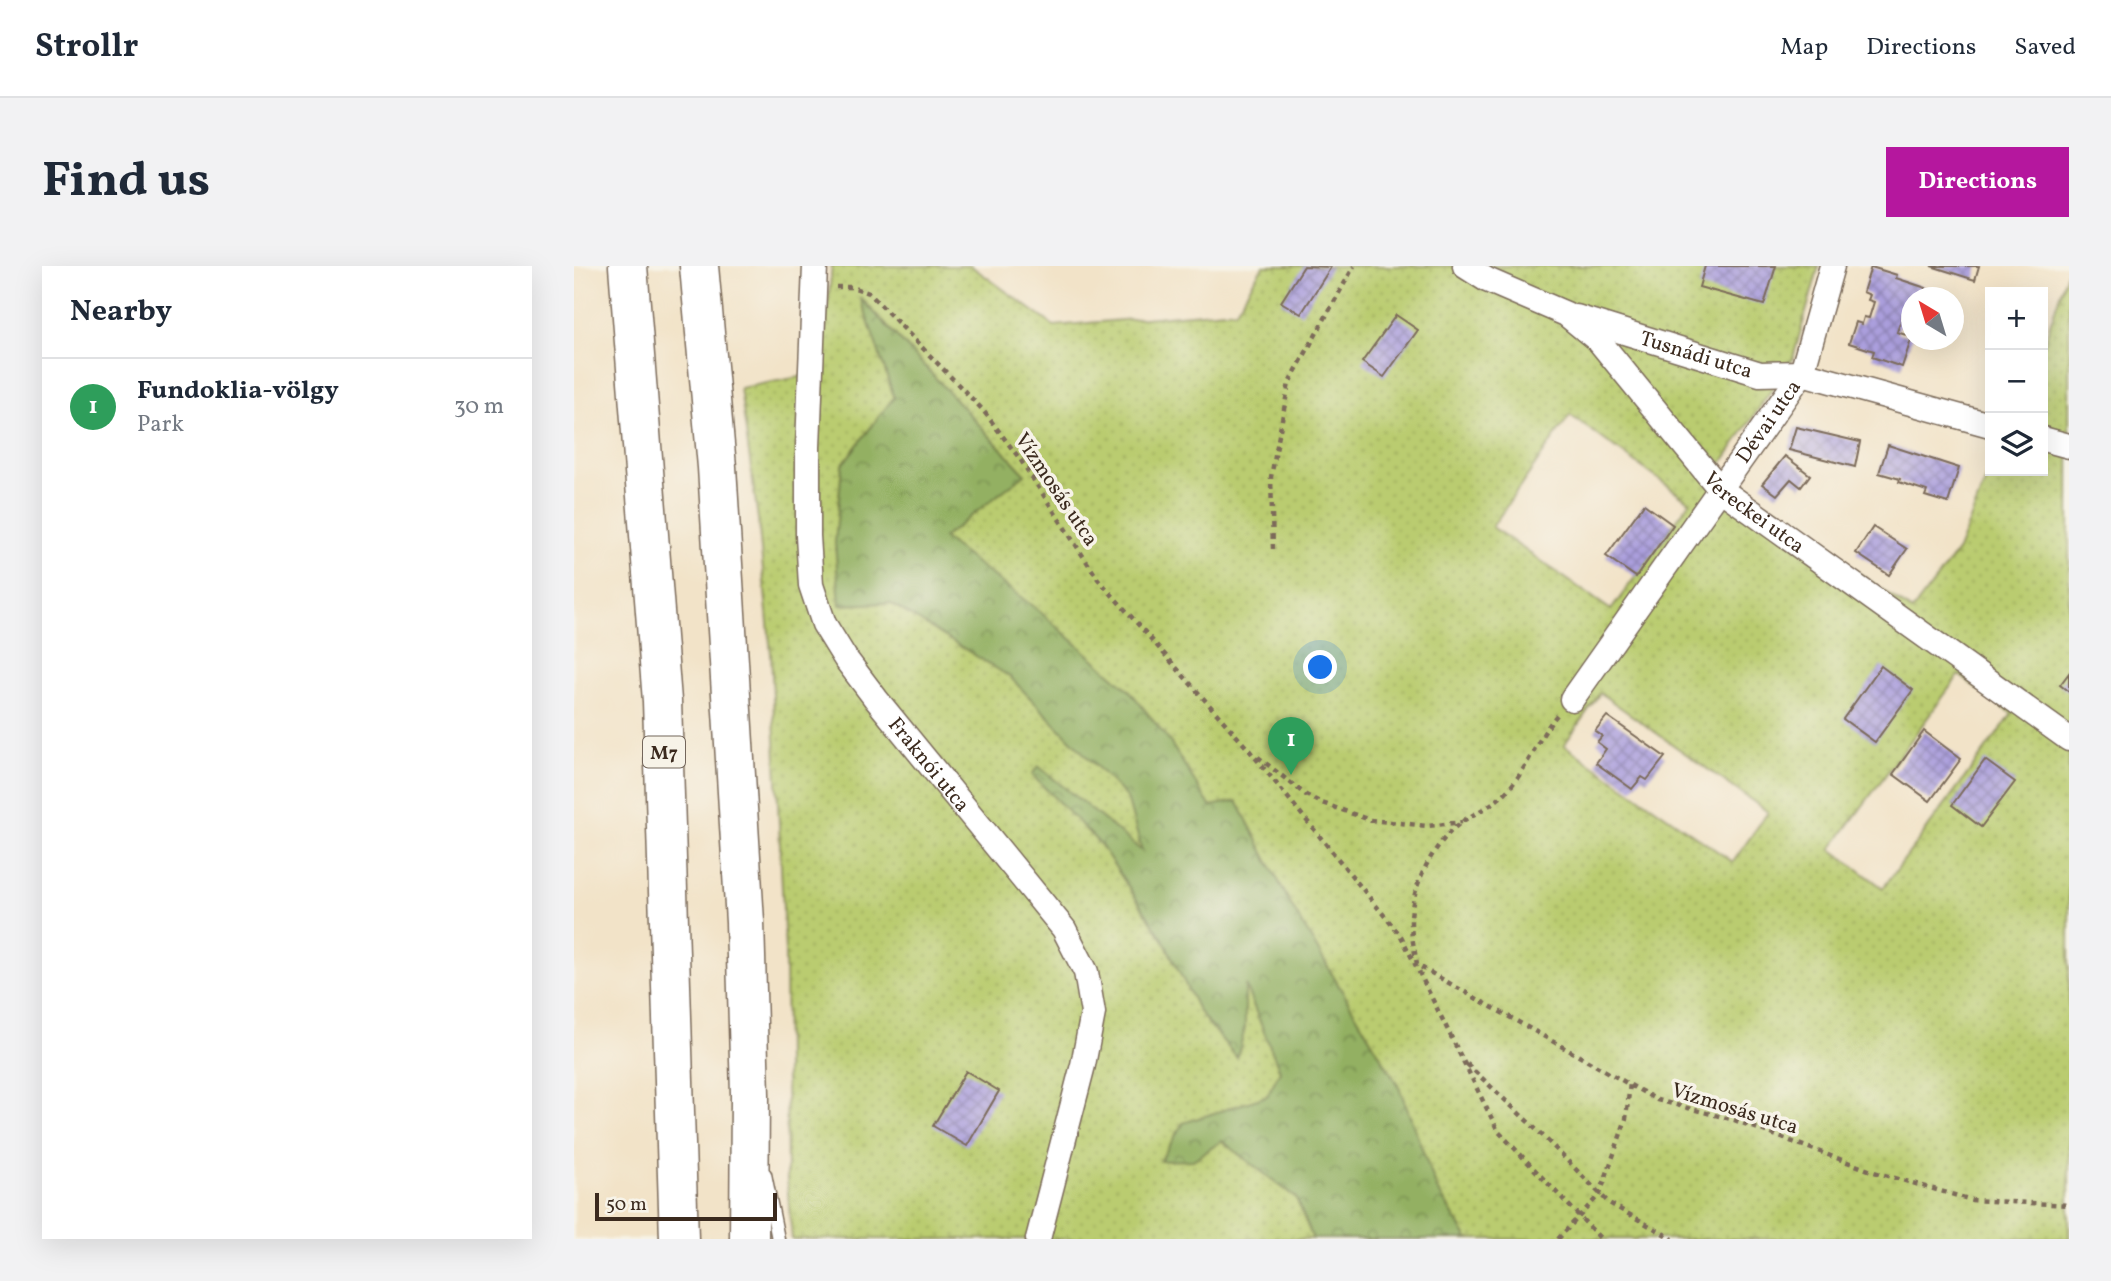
<!DOCTYPE html>
<meta charset="utf-8">
<style>
body{margin:0;font-family:Vollkorn,serif;background:#f2f2f3;color:#1f2937}
.controls{position:absolute;right:21px;top:21px;display:grid;overflow:hidden;border-radius:0px;box-shadow:0 7px 28px #0002}
.controls button{width:63px;height:63px;display:grid;place-items:center;padding:0;border:0;border-bottom:2px solid #e0e1e3;background:#fff;color:#1f2937;font:35px sans-serif}
.compass{position:absolute;left:1327px;top:21px;width:63px;height:63px;border-radius:50%;background:#fff;box-shadow:0 7px 28px #0002;rotate:322deg}
.scale{position:absolute;left:21px;bottom:18px;width:182px;box-sizing:border-box;padding-left:7px;border:4px solid #3b2a1e;border-top:0;font-size:19px;line-height:24px;white-space:nowrap;color:#3b2a1e;-webkit-text-stroke:5px #f7f3e8;paint-order:stroke}
.you{position:absolute;left:747px;top:402px;width:24px;height:24px;margin:-18px;border:5px solid #fff;border-radius:50%;background:#1a73e8;box-shadow:0 0 0 10px #1a73e833}
.badge{display:grid;place-items:center;width:46px;height:46px;border-radius:50%;background:#b5179e;color:#fff;font-size:23px;font-weight:700}
.pin{position:absolute;translate:-50% -58px;filter:drop-shadow(0 2px 4px #0008)}
.pin::after{content:'';position:absolute;top:37px;width:24px;height:21px;background:inherit;clip-path:polygon(0 0,100% 0,50% 100%)}
.list{margin:0;padding:0;list-style:none}
h2{display:flex;justify-content:space-between;align-items:center;height:91px;margin:0;padding:0 28px;font-size:30px}
h2 small{font-size:23px;font-weight:400;color:#747a83}
.list li{display:grid;grid-template-columns:46px 1fr auto;gap:21px;align-items:center;box-sizing:border-box;height:98px;padding:0 28px;border-top:2px solid #e0e1e3}
.list b{display:block;font-size:26px;white-space:nowrap}
.list p{margin:0;font-size:23px;white-space:nowrap;color:#747a83}
.list em{font-size:23px;font-style:normal;color:#747a83}
.icon{flex:none;width:38px;height:38px;fill:none;stroke:currentColor;stroke-width:2;stroke-linecap:round;stroke-linejoin:round}
.map{position:relative;flex:none;width:1495px;height:973px;overflow:hidden;border-radius:0px}
header{display:flex;align-items:center;gap:42px;box-sizing:border-box;height:98px;padding:0 35px;background:#fff;border-bottom:2px solid #e0e1e3}
header strong{font-size:33px}
nav{display:flex;gap:38px;margin-inline-start:auto;font-size:24px}
.intro{display:flex;align-items:center;justify-content:space-between;box-sizing:border-box;height:168px;padding:0 42px}
h1{margin:0;font-size:49px}
.button{padding:18px 32px;border-radius:0px;background:#b5179e;color:#fff;font-size:24px;font-weight:700}
main{display:flex;gap:42px;padding:0 42px}
aside{flex:1;background:#fff;border-radius:0px;box-shadow:0 7px 28px #0002}
.map>svg:first-child{display:block}
.green{fill:url(#green-dots);stroke:#7a7b47;stroke-width:2;fill-rule:evenodd}
.forest{fill:url(#forest-crowns);stroke:#676d40;stroke-width:2}
.building{fill:url(#building-cross-hatch)}
.lines{fill:none;stroke-linecap:round;stroke-linejoin:round}
.service-casing{stroke:#7b6b5a;stroke-width:15}
.minor-casing{stroke:#7b6b5a;stroke-width:27}
.motorway-casing{stroke:#7b6b5a;stroke-width:41}
.path{stroke:#7b6b5a;stroke-width:4.5;stroke-dasharray:5 5;stroke-linecap:butt}
.service{stroke:#fff;stroke-width:12}
.minor{stroke:#fff;stroke-width:24}
.motorway{stroke:#fff;stroke-width:38}
.labels{text-anchor:middle;stroke-width:7;stroke-linejoin:round;paint-order:stroke}
.shield{fill:#f7f3e8;stroke:#73665b;stroke-width:2}
.shield-label{font-size:19px;font-weight:bold;fill:#3b2a1e}
.street-label{font-size:21px;fill:#3b2a1e;stroke:#f7f3e8}
</style>
<header>
<strong>Strollr</strong>
<nav><a>Map</a><a>Directions</a><a>Saved</a></nav>
</header>
<div class="intro"><h1>Find us</h1><a class="button">Directions</a></div>
<main>
<aside>
<h2>Nearby<small></small></h2>
<ul class="list">
<li><span class="badge" style="background:#2e9e5b">1</span><div><b>Fundoklia-völgy</b><p>Park</p></div><em>30 m</em></li>
</ul>
</aside>
<div class="map">
<svg width="1495" height="973" viewBox="0 0 1495 973">
<defs>
<pattern id="green-dots" width="8" height="8" patternUnits="userSpaceOnUse" patternTransform="scale(1.75)"><rect width="8" height="8" fill="#bacc70"/><path d="M2 2h.1M6 6h.1" fill="none" stroke="#a1af61" stroke-width="1.8" stroke-linecap="round"/></pattern>
<pattern id="forest-crowns" width="20" height="18" patternUnits="userSpaceOnUse" patternTransform="scale(1.75)"><rect width="20" height="18" fill="#93b062"/><path d="M2 6a3 3 0 1 1 6 0M12 15a3 3 0 1 1 6 0" fill="none" stroke="#798f50"/></pattern>
<pattern id="building-cross-hatch" width="8" height="8" patternUnits="userSpaceOnUse" patternTransform="scale(1.75)"><rect width="8" height="8" fill="#ab9fdd"/><path d="M0 0l8 8M0 8l8-8" fill="none" stroke="#8c82b3"/></pattern>
</defs>
<rect width="100%" height="100%" fill="#f7f3e8"/>
<filter id="ink" filterUnits="userSpaceOnUse"><feTurbulence type="fractalNoise" baseFrequency=".0143" numOctaves="2"/><feDisplacementMap in="SourceGraphic" scale="14" xChannelSelector="R" yChannelSelector="G"/><feConvolveMatrix kernelMatrix="1 2 1 2 8 2 1 2 1" color-interpolation-filters="sRGB"/></filter>
<filter id="wash" filterUnits="userSpaceOnUse"><feTurbulence type="fractalNoise" baseFrequency=".00686" numOctaves="4" result="noise"/><feDisplacementMap in="SourceGraphic" scale="28" xChannelSelector="R" yChannelSelector="G"/><feGaussianBlur stdDeviation="1.57" result="paint"/><feColorMatrix in="noise" values="0 0 0 0 0 0 0 0 0 0 0 0 0 0 0 0 0 1.4 0 .05"/><feComposite in="paint" operator="in"/></filter>
<g filter="url(#wash)">
<rect width="100%" height="100%" fill="#f2e3c8"/>
<path class="green" d="M258,0h139l83,60 182,-16 27,-44h556l-26,92 -77,114 196,139 46,-61 32,-80 53,1v-124l26,-81v973h-1277l-5,-57 -2,-230 -14,-298 -13,-135 -18,-131 81,-15zM996,149l120,87 -79,108 -119,-83zM1385,409l53,39 -129,174 -52,-39zM1026,427l168,119 -35,50 -169,-117zM658,841l27,62 -38,-28z"/>
<path class="forest" d="M286,31l165,177 -82,64 96,73 91,80 40,51 40,64 27,-5 54,104 108,182 38,102 31,50h-155l-17,-41 -74,-57 -29,19 -33,1 23,-38 84,-27 13,-25 -35,-86v43l-8,30 -38,-46 -36,-73 -63,-95 -68,-69 6,-9 104,85 -15,-53 -117,-121 -120,-74 -50,2 -5,-62 7,-78 52,-68z"/>
<g id="blocks">
<path class="building" d="M730,0l27,1 -30,47 -20,-12z
M1131,0h71l-12,39 -65,-18z
M1357,0h48l-4,14z
M1297,1l26,8 -1,3 30,10 -3,10h-11v16l-8,-3 -7,21 15,5 -10,30 -30,-10 2,-6 -25,-8 7,-21 6,2 2,-7 5,1 5,-16 -6,-2 2,-5 -7,-3z
M822,49l22,15 -34,47 -22,-15z
M1222,161l64,15 -5,25 -66,-17z
M1314,179l71,23 -11,35 -23,-7 2,-5 -28,-9 1,-3 -21,-6z
M1211,190l25,19 -9,12 -10,-8 -14,16 -15,-11z
M1070,238l29,21 -37,52 -30,-21z
M1299,261l34,22 -18,26 -33,-22z
M1307,400l32,24 -38,52 -32,-23z
M1495,407v19l-9,-7z
M1033,450l58,41 -18,23 -5,-3 -10,12 -36,-26 10,-14 -9,-7 5,-6 -7,-5z
M1350,465l37,28 -31,42 -37,-27z
M1411,494l30,22 -34,45 -29,-22z
M392,805l33,20 -32,55 -34,-20z"/>
</g>
</g>
<g filter="url(#ink)">
<use href="#blocks" fill-opacity="0" stroke="#7b6b5a" stroke-width="2"/>
<g class="lines">
<defs>
<path id="service" d="M191,908l13,65"/>
<g id="minor">
<path id="s1" d="M241,0l-7,181v89l3,49 13,39 21,34 31,41 188,230 22,43 7,41 -10,52 -45,174"/>
<path id="s2" d="M891,0l22,14 79,34 33,27 121,148 349,250"/>
<path id="s3" d="M1002,51l184,57 42,-1 188,52"/>
<path d="M1469,173l26,7"/>
<path id="s4" d="M998,433l230,-326 30,-107"/>
</g>
<path id="motorway" d="M54,0l34,435 17,538
M125,0l18,201 28,455 5,172 -1,145"/>
</defs>
<use href="#service" class="service-casing"/>
<use href="#minor" class="minor-casing"/>
<use href="#motorway" class="motorway-casing"/>
<path class="path" d="M262,21h16l17,6 113,116 38,50 78,120 151,171 152,186 97,195 103,108
M699,283l-2,-72 18,-94 65,-117
M983,449c-21,24 -30,57 -54,80 -12,11 -26,17 -40,26 -30,22 -52,65 -52,101 0,14 4,29 6,43l240,135 77,20 140,52 98,28 97,5
M684,491l48,38 16,8 48,17 58,6 34,-4
M893,798l75,71 67,68 64,36
M984,973l42,-45 26,-75 4,-36"/>
<use href="#service" class="service"/>
<use href="#minor" class="minor"/>
<use href="#motorway" class="motorway"/>
</g>
</g>
<g class="labels">
<rect class="shield" x="69" y="470.5" width="42" height="31" rx="5"/>
<g class="shield-label">
<text x="90" y="493">M7</text>
</g>
<g class="street-label">
<text dy="7" stroke="none"><textPath href="#s3" startOffset="126">Tusnádi utca</textPath></text>
<text dy="7" stroke="none"><textPath href="#s4" startOffset="340">Dévai utca</textPath></text>
<text transform="translate(483 223) rotate(56)" y="7">Vízmosás utca</text>
<text dy="7" stroke="none"><textPath href="#s2" startOffset="387">Vereckei utca</textPath></text>
<text dy="7" stroke="none"><textPath href="#s1" startOffset="536">Fraknói utca</textPath></text>
<text transform="translate(1161 842) rotate(17)" y="7">Vízmosás utca</text>
</g>
</g>
</svg>
<div class="controls">
<button>+</button>
<button>−</button>
<button><svg class="icon" aria-label="layers" viewBox="0 0 24 24"><path d="M12 4l9 5-9 5-9-5zM3 14l9 5 9-5"/></svg></button>
</div>
<svg class="compass" viewBox="-18 -18 36 36"><path d="M0-13l5 13h-10z" fill="#e53935"/><path d="M0 13l5-13h-10z" fill="#747a83"/></svg>
<div class="scale">50 m</div>
<div class="you"></div>
<div class="pin badge" style="left:717px;top:509px;background:#2e9e5b">1</div>
</div>
</main>
